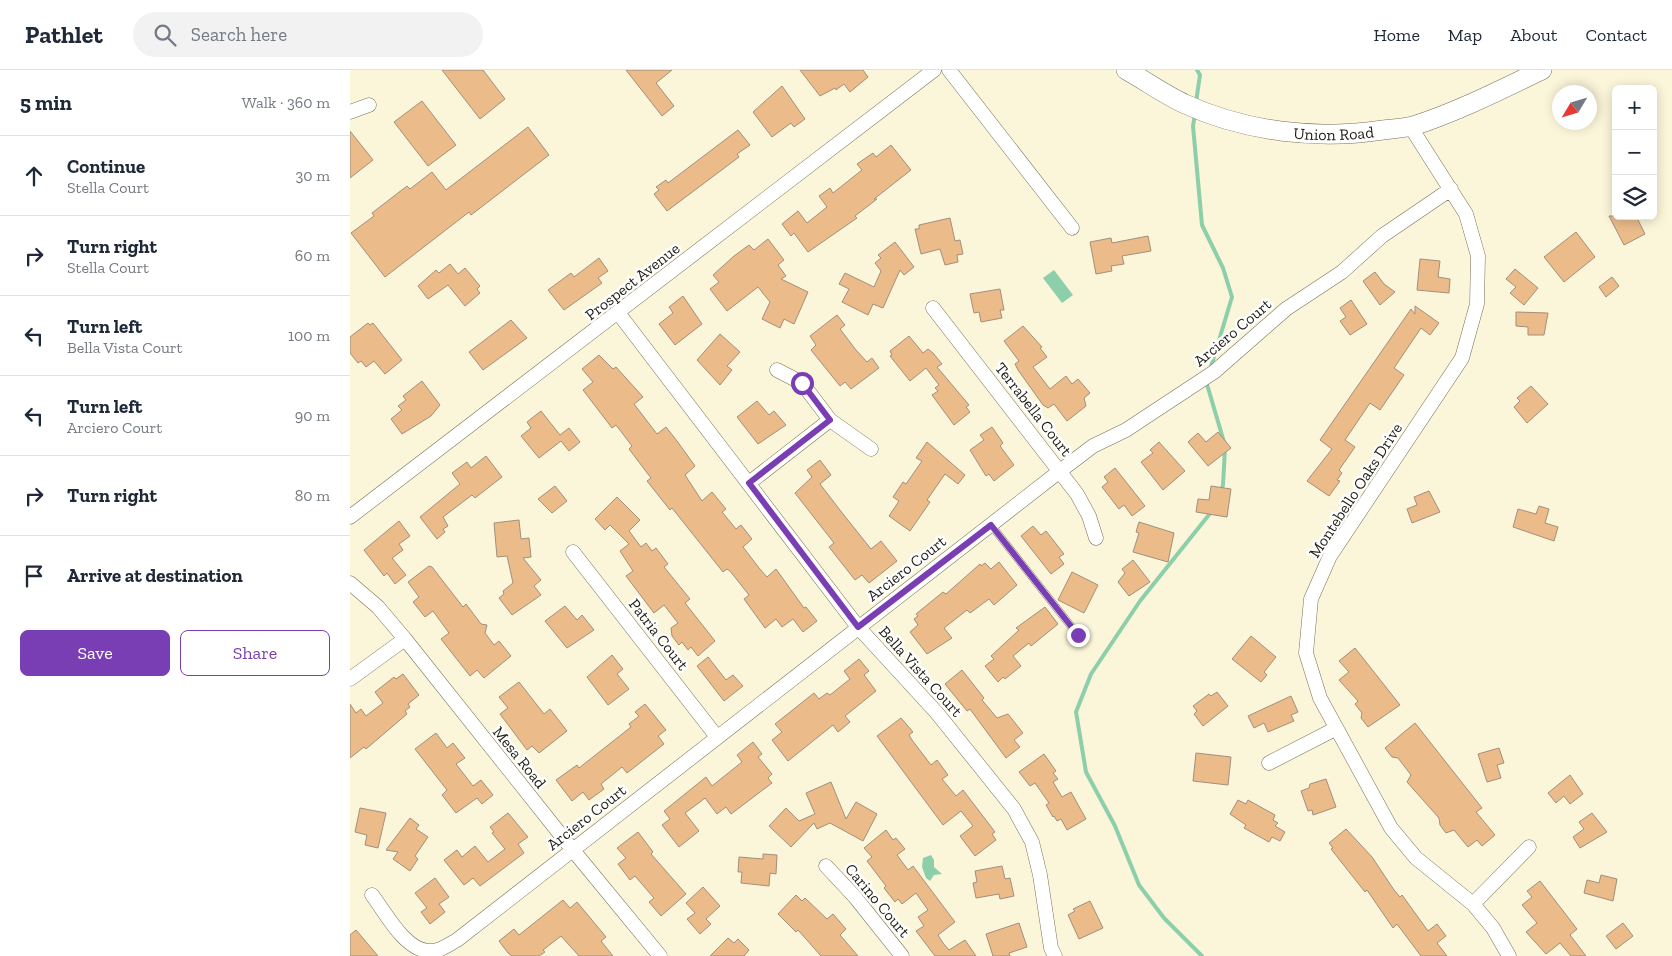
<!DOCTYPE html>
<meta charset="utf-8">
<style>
body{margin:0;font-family:"Zilla Slab",serif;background:#f2f2f3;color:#1f2937}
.controls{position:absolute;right:15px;top:15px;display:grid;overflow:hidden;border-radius:8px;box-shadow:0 2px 12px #0003}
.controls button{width:45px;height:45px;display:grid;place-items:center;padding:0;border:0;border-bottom:1px solid #e0e1e3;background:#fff;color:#1f2937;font:25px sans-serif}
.compass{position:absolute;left:1202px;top:15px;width:45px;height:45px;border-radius:50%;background:#fff;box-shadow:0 2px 12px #0003;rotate:232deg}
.stop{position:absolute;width:15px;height:15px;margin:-11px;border:4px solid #7a3eb4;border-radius:50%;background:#fff}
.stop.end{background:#7a3eb4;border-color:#fff;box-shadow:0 1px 5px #0008}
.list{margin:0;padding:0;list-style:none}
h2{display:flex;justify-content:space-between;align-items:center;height:65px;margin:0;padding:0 20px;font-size:21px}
h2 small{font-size:16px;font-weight:400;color:#747a83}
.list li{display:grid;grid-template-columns:32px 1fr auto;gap:15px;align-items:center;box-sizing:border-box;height:80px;padding:0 20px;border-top:1px solid #e0e1e3}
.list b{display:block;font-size:19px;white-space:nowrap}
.list p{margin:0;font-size:16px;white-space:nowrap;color:#747a83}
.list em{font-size:16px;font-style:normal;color:#747a83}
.actions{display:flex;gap:10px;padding:15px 20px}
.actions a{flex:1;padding:11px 0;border:1px solid #7a3eb4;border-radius:8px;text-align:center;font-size:18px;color:#7a3eb4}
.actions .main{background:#7a3eb4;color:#fff}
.icon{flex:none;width:28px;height:28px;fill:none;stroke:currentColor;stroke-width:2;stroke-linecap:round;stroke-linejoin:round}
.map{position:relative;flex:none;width:1322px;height:886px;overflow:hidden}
header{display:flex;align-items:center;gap:30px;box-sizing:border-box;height:70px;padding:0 25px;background:#fff;border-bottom:1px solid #e0e1e3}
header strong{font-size:24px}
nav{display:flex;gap:28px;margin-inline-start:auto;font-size:18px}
.search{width:350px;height:45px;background:#f2f2f3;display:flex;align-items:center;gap:12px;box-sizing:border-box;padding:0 18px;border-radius:28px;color:#747a83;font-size:19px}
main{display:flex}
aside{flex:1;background:#fff}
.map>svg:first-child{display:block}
.water{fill:#8ecfab}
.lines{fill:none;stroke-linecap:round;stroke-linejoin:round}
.stream{stroke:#8ecfab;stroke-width:4}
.building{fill:#ebbb8a;stroke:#a38f7c}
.service-casing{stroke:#767159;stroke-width:8}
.minor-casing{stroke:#767159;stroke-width:15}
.secondary-casing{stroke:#767159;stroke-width:20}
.service{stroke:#fff;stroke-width:7}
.minor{stroke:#fff;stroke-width:14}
.secondary{stroke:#fff;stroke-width:19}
.route{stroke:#7a3eb4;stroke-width:6}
.labels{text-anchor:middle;stroke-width:5;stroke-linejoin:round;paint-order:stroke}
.street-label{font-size:16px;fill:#1f1d13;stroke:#fff}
</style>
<header>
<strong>Pathlet</strong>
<div class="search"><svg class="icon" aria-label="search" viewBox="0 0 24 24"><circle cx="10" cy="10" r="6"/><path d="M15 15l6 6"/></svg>Search here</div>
<nav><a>Home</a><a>Map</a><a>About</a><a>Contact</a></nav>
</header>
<main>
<aside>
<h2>5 min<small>Walk · 360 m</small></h2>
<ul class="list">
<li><svg class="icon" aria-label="ahead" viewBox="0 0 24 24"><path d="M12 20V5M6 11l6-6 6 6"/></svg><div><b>Continue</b><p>Stella Court</p></div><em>30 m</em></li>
<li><svg class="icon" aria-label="right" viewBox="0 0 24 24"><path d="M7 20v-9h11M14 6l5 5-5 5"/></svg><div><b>Turn right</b><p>Stella Court</p></div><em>60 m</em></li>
<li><svg class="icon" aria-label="left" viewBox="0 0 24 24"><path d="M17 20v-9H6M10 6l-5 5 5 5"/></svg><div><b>Turn left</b><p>Bella Vista Court</p></div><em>100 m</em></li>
<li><svg class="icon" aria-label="left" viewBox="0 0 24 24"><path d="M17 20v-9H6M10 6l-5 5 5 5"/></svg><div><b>Turn left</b><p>Arciero Court</p></div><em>90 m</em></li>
<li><svg class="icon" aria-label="right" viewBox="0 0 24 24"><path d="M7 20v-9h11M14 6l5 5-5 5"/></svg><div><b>Turn right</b></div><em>80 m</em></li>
<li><svg class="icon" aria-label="arrive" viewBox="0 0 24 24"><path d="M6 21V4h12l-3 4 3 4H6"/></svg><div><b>Arrive at destination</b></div></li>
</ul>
<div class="actions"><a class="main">Save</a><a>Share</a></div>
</aside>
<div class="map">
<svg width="1322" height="886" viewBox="0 0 1322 886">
<rect width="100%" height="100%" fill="#fbf5d9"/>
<path class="water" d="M704,200l19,25 -11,8 -19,-25z
M581,785l3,5v7l8,7 -8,1 -4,6 -4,-3 -4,-11 1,-9z"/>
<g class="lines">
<path class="stream" d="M846,32l4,-27 -3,-5
M845,44l-2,12 9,99 21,43 9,29 -22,73
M856,311l18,61
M871,421l2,-6 2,-37
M852,886l-38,-38 -25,-33 -24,-59 -29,-54 -10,-60 15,-38 49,-73 72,-90"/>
</g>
<path class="building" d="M92,0h41l22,29 -25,20z
M276,0h46l-16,13 18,23 -12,10z
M450,0h63l5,7 -18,15 -6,-8 -8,6 -1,-2 -15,8z
M432,16l23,33 -11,8 -3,-4 -19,14 -19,-25z
M72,31l34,44 -28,21 -34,-44z
M178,57l21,28 -78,60 -2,-3 -84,65 -34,-44 23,-17 -2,-3 35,-27 3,3 22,-17 14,18z
M388,60l12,15 -13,9 2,3 -72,54 -13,-17 5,-4 -3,-3 10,-7 2,3z
M0,61l23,29 -23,18z
M541,75l20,25 -37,29h3l-22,17 2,2 -49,34 -14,-19 -3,3 -9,-12 16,-13 9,12 20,-16 -8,-11 11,-8 3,5 29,-23 -5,-6 16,-11 3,4z
M1259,146h27l9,18 -21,11z
M600,148l5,23 5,-1 3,14 -6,1 1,7 -13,3 -5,-16 -19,5 -6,-25h4v-4z
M1226,162l19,25 -31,25 -20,-25z
M798,166l3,15 -29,5 2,8 -13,2 1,5 -16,3 -6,-32 21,-4 1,5z
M418,169l16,21 -6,5 8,11 -5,3 27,13 -14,32 -10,-5 -4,9 -18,-9 8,-17 -12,-15 -31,24 -17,-22 9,-7 -6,-7 21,-19 15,-11 5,5z
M545,172l19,25 -10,8 -4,-5 -17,38 -10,-4 -5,11 -26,-13 7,-13 -10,-5 6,-11 29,14 7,-16 -6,-8 6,-5 -3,-3z
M249,188l9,13 -10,7 4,5 -38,27 -16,-20 23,-17 3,4z
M1070,189l20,2 -2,16 12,2 -1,14 -32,-3z
M100,194l8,10 7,-6 15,18 -3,3 3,4 -15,13 -17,-21 -20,14 -10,-13 18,-16 3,3z
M1165,199l23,19 -14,17 -14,-12 6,-6 -10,-8z
M1025,202l9,12 11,8 -15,13 -17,-24z
M1262,207l7,9 -13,11 -7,-10z
M650,219l4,21h-4l2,8 -21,4 -2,-10 -5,1 -4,-19z
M333,226l19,28 -27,21 -16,-21 14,-11 -4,-6z
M1001,230l16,24 -17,11 -10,-14 6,-4 -6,-9z
M1065,236l24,17 -9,12 -9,-7 -27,40 10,7 -24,35 -10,-7 -25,37 10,7 -16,23 3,3 -5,7 3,1 -11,15 -22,-15 25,-32 -12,-9 91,-131 4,5z
M1166,242l32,1 -4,22h-16v-8l-12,-1z
M487,245l8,10 -5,4 16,21 11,12 5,-4 7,10 -28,21 -6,-7 -5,4 -29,-36 5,-5 -6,-9z
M161,250l16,18 -44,32 -14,-18z
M18,253l2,2 3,-2 29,37 -17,14 -11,-13 -8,6 -5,-6 -3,2 -8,-10v-16z
M673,256l19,21 -2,1 7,9 -14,10 17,22 16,-13 6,8 6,-5 12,14 -6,5 2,8 -19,15 -13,-17 -6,4 -5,-3 -25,-35 -3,-6 4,-3 -15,-20z
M370,264l20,18 -13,14 5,4 -12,15 -23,-25z
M559,266l14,17 5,-4 5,4 9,11 -5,3 32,38 -3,2 4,5 -16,13 -22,-30 6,-4 -3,-3 4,-3 -13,-17 -16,13 -20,-25 2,-1 -2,-4z
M249,285l14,14 3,-2 27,30 -9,7 23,30 9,-7 11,14 18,25 -10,9 17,26 10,-9 14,17 -4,3 14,17 5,-4 11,14 -9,8 16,21 8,9 9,-8 28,39 2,-1 11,14 -14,11 -10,-13 -11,8 -6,-8 -11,9 -21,-29 5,-4 -19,-24 -3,-2 -4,3 -51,-64 -2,2 -23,-29 4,-3 -22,-29 3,-3 -16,-21 -4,3 -29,-38 10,-8 -11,-13z
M72,311l18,24 -9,11 -29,18 -11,-15 11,-9 -4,-4 8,-6 -3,-4z
M1181,316l17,18 -21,19 -13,-16 6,-6 -3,-3z
M407,331l12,14 5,-4 12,14 -28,19 -21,-27z
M191,341l19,24 9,-7 11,14 -11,9 -8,-10 -22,17 -18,-22 10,-8 -4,-6z
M642,357l11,16 -3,3 14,19 -20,16 -5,-7 -3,2 -16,-26 14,-10 -4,-5z
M868,362l13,16 -23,18 -20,-24 10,-9 8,9z
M577,372l38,33 -7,9 -13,-10 -18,26 3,2 -20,29 -21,-15 10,-15 -6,-4 10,-15 3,2 16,-23 -6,-3z
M809,372l26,29 -22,19 -22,-28 12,-9 -3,-3z
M136,386l16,21 -27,21 -3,-3 -29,22 5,9 -5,3 2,3 -8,7 -17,-22 40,-33 -8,-11 15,-11 4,6z
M470,390l11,15 -11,9 23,30 28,35 10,-8 16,20 -28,22 -7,-8 -7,5 -26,-33 5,-4 -39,-50 17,-16 -5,-7z
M765,398l30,38 -13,10 -8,-11 -5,4 -17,-22 6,-5 -4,-5z
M205,416l12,15 -15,12 -14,-14z
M861,416l20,3 -4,28 -31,-5 2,-13 11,1z
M1079,421l11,21 -28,11 -5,-14 10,-4 -3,-8z
M267,427l23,23 -11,11 12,16 5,-4 6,8 4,-3 12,16 -4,3 26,32 -5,4 30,38 -17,15 -7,-9 -3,3 -6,-8 -3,3 -7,-9 -1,-8 7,-5 -14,-18 -10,8 -28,-37 7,-5 -13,-20 9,-7 -19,-19 -5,5 -10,-11z
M1189,436l10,3 -4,14 13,4 -4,14 -41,-14 5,-18 18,5z
M169,450l2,19 8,-1 2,19 -8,1 18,22 -7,6 7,9 -29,20 -13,-17 5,-4 -1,-3 10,-8 -6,-27 -10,1 -3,-34z
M49,451l11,15 -11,8 4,6 -11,8 14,17 -11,9 -8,-11 -3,3 -20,-26z
M789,452l35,11 -6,29 -35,-10 6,-19 -3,-1z
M683,456l8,9 5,-4 18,23 -5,3 5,7 -13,10 -30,-38z
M783,490l17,22 -21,14 -11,-14 7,-9 -3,-4z
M649,492l18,23 -23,20 -5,-6 -19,14 -3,-3 -23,18 8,10 -25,16 -17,-22 8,-7 -4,-6 4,-3 -2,-2 27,-22 3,2 34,-30 1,2 4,-3 6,6z
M79,496l3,1 31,40 3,-3 15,20 6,1 -2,8 9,12 5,-4 12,15 -27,22 -7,-8 -7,6 -29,-37 8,-6 -16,-22 -8,6 -12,-15 6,-5 -11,-15z
M722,502l26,13 -14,28 -26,-13z
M215,536l12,14 5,-5 12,15 -27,18 -22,-27z
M695,537l13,17 -27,22 -2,-3 -16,13 8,10 -16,13 -2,-2 -5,5 -13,-16 9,-7 -3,-3 28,-26 -3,-2z
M901,566l25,21 -12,15 3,3 -6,7 -29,-23z
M1005,578l45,57 -32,22 -7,-9 1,-5 -7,-9 3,-3 -19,-21 10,-8 -10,-11z
M262,585l11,14 -6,5 12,15 -21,16 -21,-28z
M358,587l18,23 7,-5 10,11 -19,15 -27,-35z
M509,589l10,12 -5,4 12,16 -31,25 5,6 -12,10 -5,-7 -45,36 -16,-21 10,-8 -7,-8 39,-31 5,6 8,-6 3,2 20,-16 -6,-8z
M612,600l22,28 -2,2 15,18 11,-4 15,19 -9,7 6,7 -14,11 -36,-49 -3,2 -22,-27z
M53,604l16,21 -11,9 2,3 -5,4 2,3 -41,35 -2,-2 -14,11v-54l6,9 5,-4 5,7 17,-13 -8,-11 19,-15 2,2z
M169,612l25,32 6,-5 17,22 -28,22 -7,-7 -5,4 -27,-36 8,-6 -9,-11z
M867,622l11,14 -25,20 -9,-12 3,-3 -4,-5 16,-12 2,2z
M941,626l7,16 -7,3 3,6 -26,11 -4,-9 -10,5 -6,-12z
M295,634l21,26 -8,6 6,8 -37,29 -5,-6 -21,17 3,5 -15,11 -6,-8 -11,9 -16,-21 21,-15 2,3 52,-41 -2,-3 10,-8 -4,-4z
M551,648l12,14 -4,3 3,5 19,25 6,-5 11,15 -6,4 14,17 7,-6 32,42 -3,2 4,6 -21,16 -15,-20 13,-10 -12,-15 -18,14 -66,-89z
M1065,653l67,85 -6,4 19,23 -13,11 -5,-6 -9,7 -14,-17 -8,3 -6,-8 -1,-7 -32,-36 4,-7 -13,-17 -6,-1 -7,-9z
M86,663l11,15 6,-5 12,15 -9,6 17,22 8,-6 12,15 -11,9 -5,-6 -21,15 -14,-18 5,-5 -32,-41z
M403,672l9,12 -4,3 14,17 -4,4 4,5 -41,31 -5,-7 -9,7 -12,-16 -5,4 -15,11 14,18 -20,16 -17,-22 8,-6 -6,-8 42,-34 6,9 30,-24 -5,-7z
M1149,678l5,15 -7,2 4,13 -14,4 -9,-28z
M846,683l35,4 -3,28 -35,-4z
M694,684l12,17 -3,2 5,6 -5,3 9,15 9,-5 15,27 -19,11 -6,-11 -4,2 -3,-5 -1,1 -7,-12 3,-2 -14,-20 -5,3 -11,-14z
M1220,705l13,19 -13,10 -6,-8 -8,7 -8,-10z
M976,709l10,28 -23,8 -1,-5 -4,1 -7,-20 8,-3 1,-4z
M481,712l15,37 10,-17 21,12 -14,27 -33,-18 -13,6 -3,-6 -23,24 -22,-21 17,-18 13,13 16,-7 -9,-21z
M888,730l8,4 2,-4 27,15 -2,5 5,3 -3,3 10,6 -5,9 -8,-4 -3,5 -25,-14 2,-3 -16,-11z
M10,738l26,5 -8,35 -13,-3 2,-10 -12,-3z
M158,743l20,24 -10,7 6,9 -44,33 -7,-8 -9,7 -20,-25 13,-10 5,7 13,-11 13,16 17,-13 -13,-16 2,-1 -4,-5z
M1242,743l15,19 -27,16 -7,-11 11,-8 -5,-7z
M60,748l9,7 -3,4 12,8 -13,19 3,3 -8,12 -17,-12 5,-7 -12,-2z
M996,759l26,28 22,33 6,7 2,-2 26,36 9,-7 9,12 -9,7 10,13h-26l-24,-32 -4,4 -26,-38 -2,2 -34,-43 2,-1 -4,-5z
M536,760l7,10 3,-2 9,11 -8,6 11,15 5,-4 42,56 -17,13 5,8 6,7 16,-10 11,16h-41l-19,-25 8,-5 -6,-9 10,-7 -12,-17 -14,11 -4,-5 -3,3 -11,-14 2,-2 -19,-25 5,-4 -8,-9z
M288,762l15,20 -2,2 35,40 -25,22 -12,-14 5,-4 -19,-22 -5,4 -12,-16 8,-6 -9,-10z
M413,784l14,1 -1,19 -6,-1 -1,13 -28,-3 1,-11h-4l1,-15 24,2z
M652,796l3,13 5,-1 4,18 -14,3 -1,-5 -23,4 -3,-15 4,-1 -2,-11z
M1251,805l16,4 -4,22 -29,-8 3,-13 12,3z
M85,808l14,19 -10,7 6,8 -15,12 -9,-12 6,-4 -12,-15z
M1190,811l37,48 -7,6 16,21h-15l-11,-13 -14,11 -20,-22 11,-9 -15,-18 10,-8 -5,-6z
M353,817l17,19 -14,13 5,5 -11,10 -13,-15 8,-6 -9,-10z
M446,825l6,6 3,-3 22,21 6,-5 13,15 -6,6 18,21h-37l-23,-26 -2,2 -18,-18z
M213,830l7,8 7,-6 29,35 -5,4 12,15h-34l-18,-20 -18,14 2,2 -6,4h-27l-4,-3 -9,-12 15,-12 5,6z
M740,831l13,27 -24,11 -11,-24 7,-4 -2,-2z
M669,853l8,24 -18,6 1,3h-17l-7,-22z
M1273,853l10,13 -17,13 -10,-13z
M6,860l22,26h-28v-21z
M378,868l6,5 4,-4 11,11 -5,6h-34z"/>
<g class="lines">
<defs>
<path id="service" d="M641,455l87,110"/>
<path id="minor" d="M599,0l123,158
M0,42l19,-7
M1060,56l56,88 12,42 -1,48 -15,54 -132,198 -19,43 -5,54 14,45 71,130 25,30 57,46 20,24 16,28
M583,238l144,186 12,22 7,22
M269,244l239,313 79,86 77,96 18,33 8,33 11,73 4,8
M427,300l25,13 28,37 41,29
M399,413l81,-63
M0,447l584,-447
M223,482l144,185
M0,513l28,24 27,32 167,210 88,107
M0,609l55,-40
M919,693l66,-34
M476,796l29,31 47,59
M22,825c14,18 32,54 56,56 11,1 20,-6 29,-11l603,-469 33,-25 33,-16 88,-58 72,-63 56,-37 40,-36 69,-47
M1123,834l56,-57"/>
<g id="secondary">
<path id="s1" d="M776,0c20,11 39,25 59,34 61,28 133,36 198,26 9,-1 20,-2 30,-4 44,-14 87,-36 129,-56"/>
</g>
</defs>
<use href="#service" class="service-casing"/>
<use href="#minor" class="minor-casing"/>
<use href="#secondary" class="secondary-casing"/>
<use href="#service" class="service"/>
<use href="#minor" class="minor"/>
<use href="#secondary" class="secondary"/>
</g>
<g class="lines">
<path class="route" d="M452,313l28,37 -81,63 109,144 133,-102 87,110"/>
</g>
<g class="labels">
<g class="street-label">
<text dy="6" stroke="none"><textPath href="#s1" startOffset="221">Union Road</textPath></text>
<text transform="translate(282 211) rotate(-38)" y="6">Prospect Avenue</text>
<text transform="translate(882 262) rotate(-40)" y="6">Arciero Court</text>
<text transform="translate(684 339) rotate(52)" y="6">Terrabella Court</text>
<text transform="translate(1005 420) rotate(-57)" y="6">Montebello Oaks Drive</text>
<text transform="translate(556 498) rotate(-38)" y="6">Arciero Court</text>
<text transform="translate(309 564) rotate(52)" y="6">Patria Court</text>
<text transform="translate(571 601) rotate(48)" y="6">Bella Vista Court</text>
<text transform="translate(170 687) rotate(51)" y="6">Mesa Road</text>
<text transform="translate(236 747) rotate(-38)" y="6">Arciero Court</text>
<text transform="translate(528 830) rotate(50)" y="6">Carino Court</text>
</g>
</g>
</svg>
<div class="controls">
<button>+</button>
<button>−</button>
<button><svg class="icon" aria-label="layers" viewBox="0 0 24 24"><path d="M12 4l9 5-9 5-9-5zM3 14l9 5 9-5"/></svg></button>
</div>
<svg class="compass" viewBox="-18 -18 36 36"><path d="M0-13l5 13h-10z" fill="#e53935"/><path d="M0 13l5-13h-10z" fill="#747a83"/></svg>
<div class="stop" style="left:452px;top:313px"></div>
<div class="stop end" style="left:728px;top:565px"></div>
</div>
</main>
